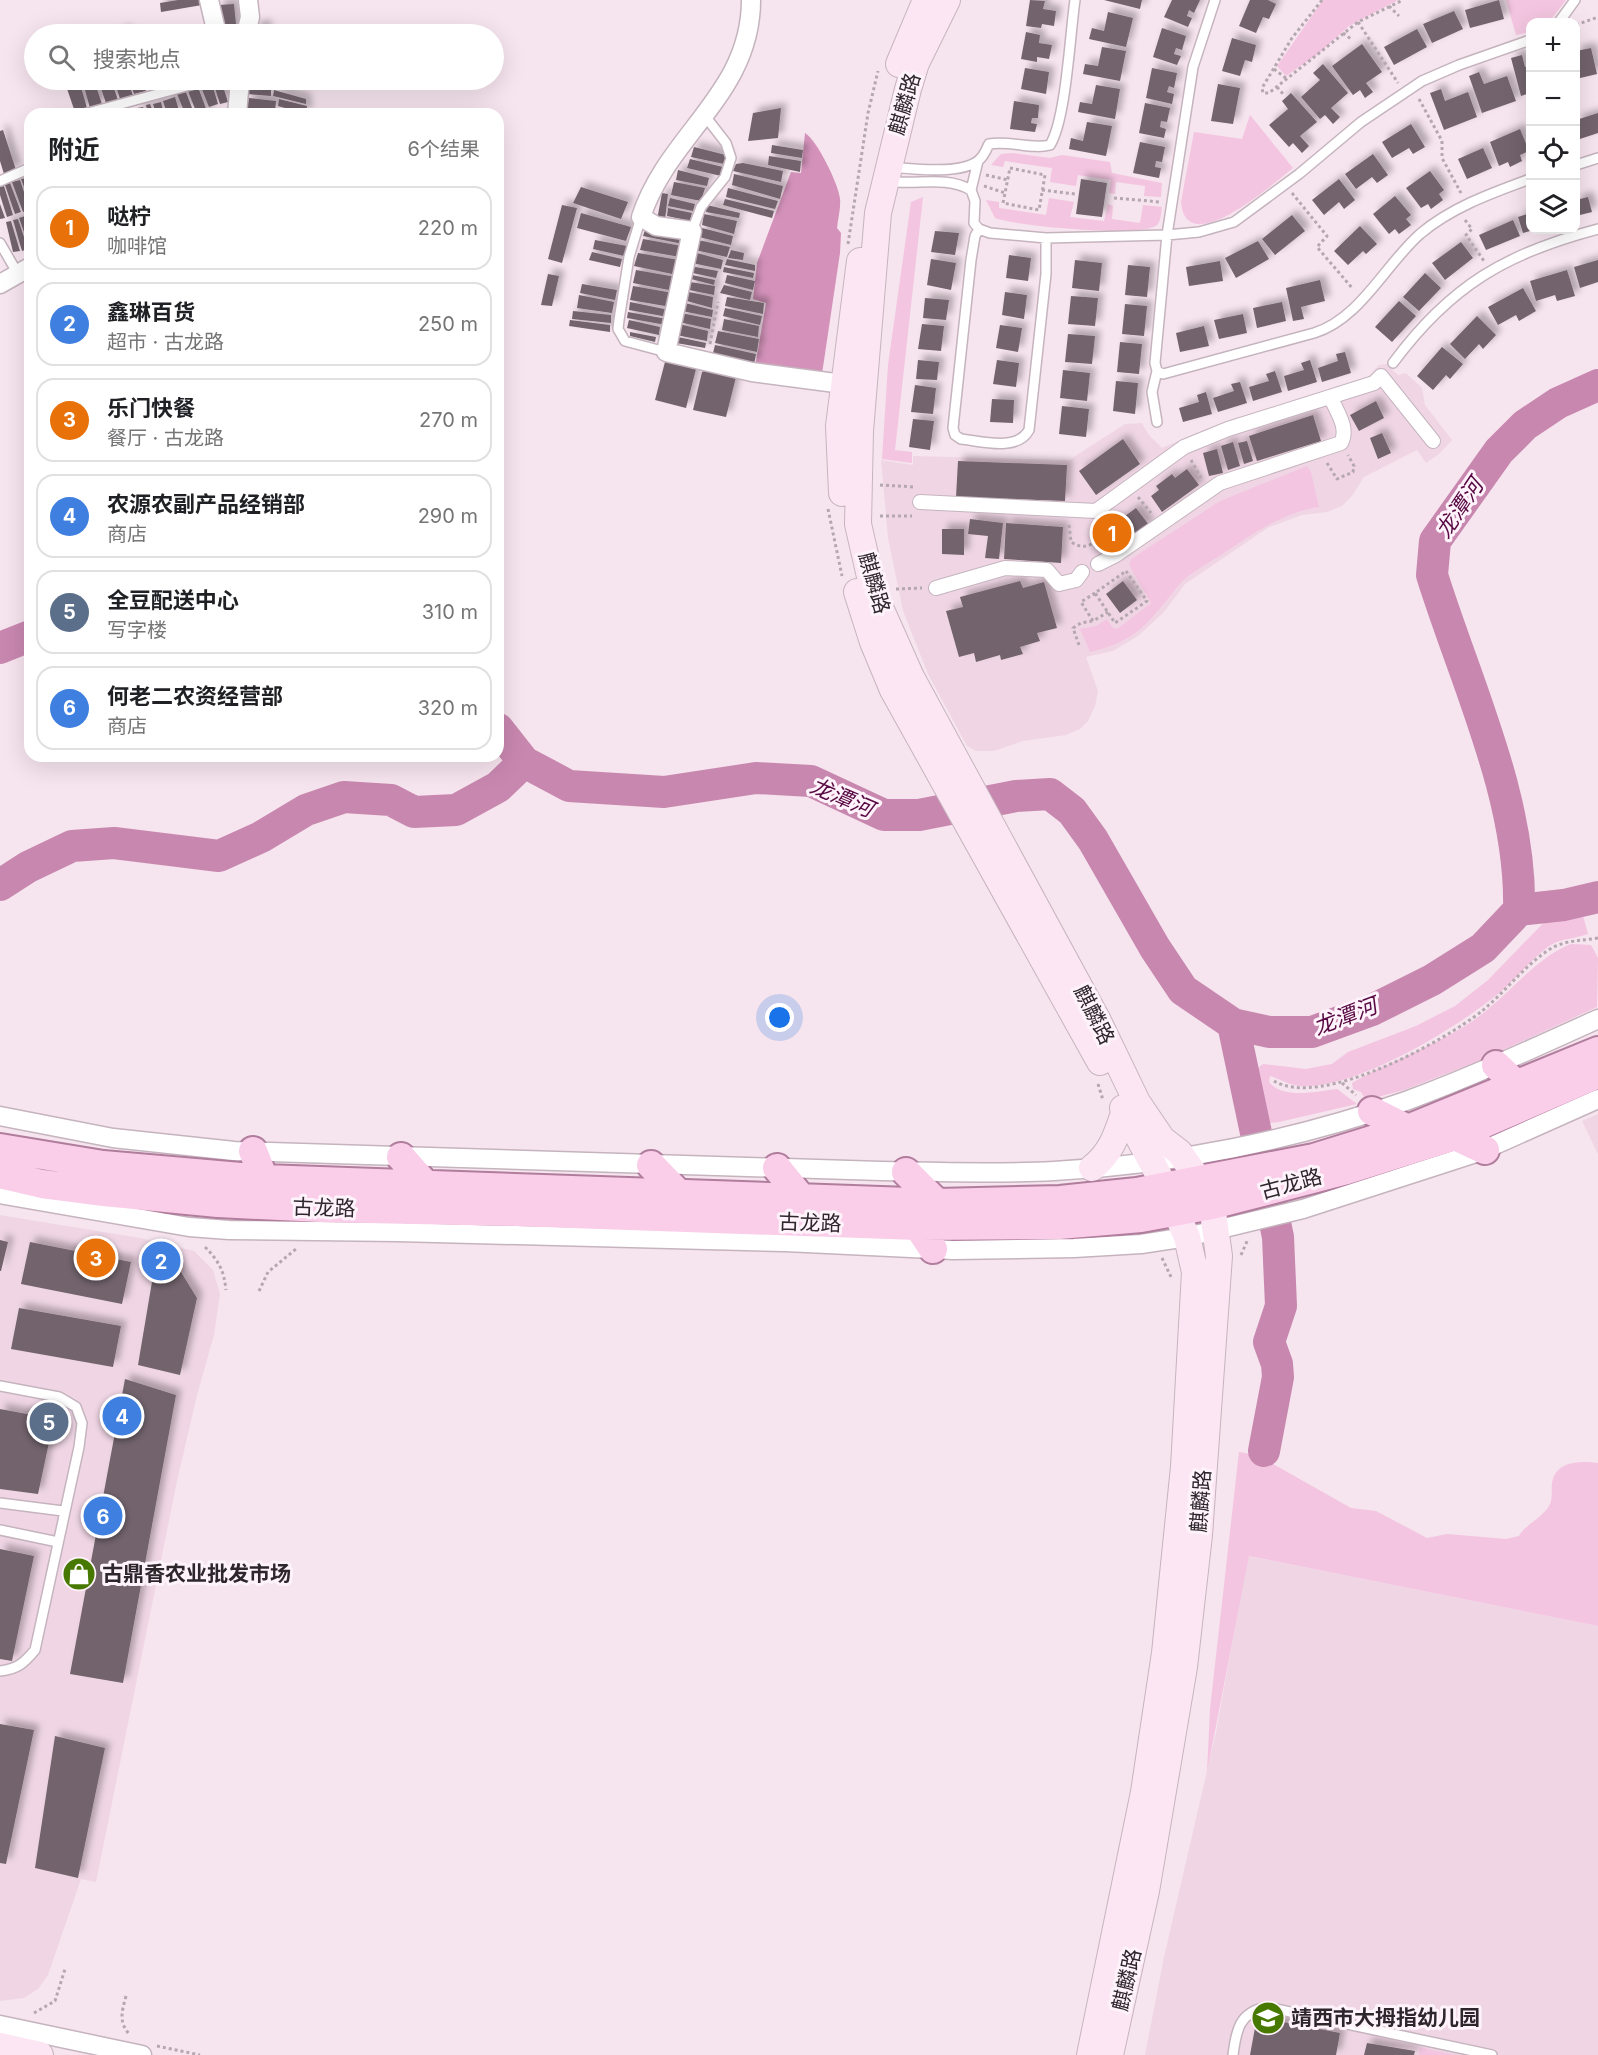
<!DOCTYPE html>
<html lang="zh">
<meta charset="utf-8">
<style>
body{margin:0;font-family:Inter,"Noto Sans SC",sans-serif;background:#f6f6f6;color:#202124}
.controls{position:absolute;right:18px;top:18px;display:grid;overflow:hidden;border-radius:12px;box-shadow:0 6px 24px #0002}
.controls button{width:54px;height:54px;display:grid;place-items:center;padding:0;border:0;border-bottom:2px solid #e0e0e0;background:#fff;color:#202124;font:30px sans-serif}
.you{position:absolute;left:780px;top:1018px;width:21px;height:21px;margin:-15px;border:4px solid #fff;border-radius:50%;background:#1a73e8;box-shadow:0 0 0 9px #1a73e833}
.badge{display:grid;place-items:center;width:39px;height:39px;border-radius:50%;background:#477800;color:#fff;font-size:20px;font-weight:700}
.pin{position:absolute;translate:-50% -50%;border:3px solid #fff;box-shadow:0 2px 6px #0006}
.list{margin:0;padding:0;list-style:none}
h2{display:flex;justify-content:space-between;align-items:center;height:78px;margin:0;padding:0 24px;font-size:26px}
h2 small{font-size:20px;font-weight:400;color:#757577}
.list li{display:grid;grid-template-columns:39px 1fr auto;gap:18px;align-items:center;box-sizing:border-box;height:84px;margin:0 12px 12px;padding:0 12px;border:2px solid #e0e0e0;border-radius:18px}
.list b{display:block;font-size:22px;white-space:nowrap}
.list p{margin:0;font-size:20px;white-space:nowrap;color:#757577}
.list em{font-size:20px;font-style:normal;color:#757577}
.icon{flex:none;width:33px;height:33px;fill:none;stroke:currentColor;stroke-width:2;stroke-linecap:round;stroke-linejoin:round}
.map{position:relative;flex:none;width:1598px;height:2055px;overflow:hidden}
.search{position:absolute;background:#fff;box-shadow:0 6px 24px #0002;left:24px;top:24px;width:480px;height:66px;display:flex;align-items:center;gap:15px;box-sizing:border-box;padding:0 21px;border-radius:33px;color:#757577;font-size:22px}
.panel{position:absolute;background:#fff;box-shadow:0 6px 24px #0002;left:24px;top:108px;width:480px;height:654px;border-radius:18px}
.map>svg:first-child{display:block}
.built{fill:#f0d6e5}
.green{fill:#f3c5e0}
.forest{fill:#d492ba}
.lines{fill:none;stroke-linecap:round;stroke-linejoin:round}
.river{stroke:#c887af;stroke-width:32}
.building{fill:#72636c;filter:url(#shadow)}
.service-casing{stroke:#c5b4be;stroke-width:12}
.pedestrian-casing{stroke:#c5b4be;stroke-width:16}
.minor-casing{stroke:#c5b4be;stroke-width:21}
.secondary-casing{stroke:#c5b4be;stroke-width:28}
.primary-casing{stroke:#b07d9d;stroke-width:32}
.path{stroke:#b5a7af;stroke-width:3;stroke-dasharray:3 3;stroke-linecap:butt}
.service{stroke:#fff;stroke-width:9}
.pedestrian{stroke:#fff;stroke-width:14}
.minor{stroke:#fff;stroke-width:18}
.secondary{stroke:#fde6f4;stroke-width:26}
.primary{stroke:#facde9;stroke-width:28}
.labels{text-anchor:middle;stroke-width:6;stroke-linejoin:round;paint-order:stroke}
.street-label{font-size:21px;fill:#2d272b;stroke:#fef3fa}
.poi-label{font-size:21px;font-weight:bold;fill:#2d272b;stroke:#fef3fa;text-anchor:start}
.water-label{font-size:22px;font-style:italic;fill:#580943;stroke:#fef3fa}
</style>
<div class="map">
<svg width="1598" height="2055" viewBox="0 0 1598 2055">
<defs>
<filter id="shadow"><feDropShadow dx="5.5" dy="-5.5" stdDeviation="3" flood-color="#0004"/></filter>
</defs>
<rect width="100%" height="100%" fill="#f6e4ee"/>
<path class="built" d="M1386,364l12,11 8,-2 16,15 3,17 27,35 -13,14 -13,9 -9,-13 -53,27 -12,19 -10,10 -15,6 -25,3 -33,12 -84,57 -21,28 -26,24 -25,15 -27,6 12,34 -3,15 -7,15 -8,8 -14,6 -43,6 -29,10h-18l-9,-5 -39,-72 -25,-63 -15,-73 -7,-78 32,5v-9l156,4 56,-36 17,-1 6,11 14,14 42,-18 162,-51 13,-14z
M1598,1114v40l-16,-33z
M0,1215l140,23 54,13 19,19 7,24 -6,41 -17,60 -20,86 -81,401 -15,-3 -33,96 -10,14 -14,9 -24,3z
M1248,1556l350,70v429h-453l19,-98 52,-225z"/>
<path class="green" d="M1323,0h75l-49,26 -31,28 -32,22 -9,-10z
M1506,0h60l-17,22h-19v10l-14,3z
M1250,115l43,53c-18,14 -107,94 -112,34l13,-70 48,7z
M1013,153l37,5 12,-3 48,7 2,11 50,10 -1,14 -17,-1 1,-10 -29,-4 -1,12 -6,-1 2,-13 -33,-5 -2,11 -26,-4 2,-14 -47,-7 -2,6 -12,-2 10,-11z
M923,197l-28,253 17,2v11l-30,-4 6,-94 23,-163z
M1049,198l25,4 -4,15 34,4 4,-17 5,2 -1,13 28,4 3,-18 19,2c-1,6 -1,14 -5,18 -15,13 -142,1 -162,-7l-9,-18 13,2v6l47,7z
M1307,466l4,6 8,35c-40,6 -70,30 -103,51 -12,8 -28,16 -37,27 -31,37 -39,55 -89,67l-10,-23 16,-3 11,-7 5,8 5,2 34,-26 -22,-38 2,-6 89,-58z
M1577,909l5,3 6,22c-13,5 -27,4 -39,12 -18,13 -32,32 -50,47 -42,35 -144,97 -199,93 -11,-1 -20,-7 -30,-10l-1,6c14,18 50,9 68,7l20,15 -78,18 -9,1 -5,-5 -11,-47 9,-7 43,5 26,-5 16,-12 68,-26 39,-20 33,-26 64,-66z
M1571,944l20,1 7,13 -1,49 -118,54 -75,29 -38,10 -5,-8 -8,-3 -1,-6c40,-23 84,-37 122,-63 32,-22 62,-63 97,-76z
M1239,1452l18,3 94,53 25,3 51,27 20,-4 59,5 13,-3c8,-13 22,-17 30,-30 5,-8 1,-18 4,-27 6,-19 30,-18 45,-16v163l-349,-70 -42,216 3,-63z
M1420,2047l35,8h-36z"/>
<path class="forest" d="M805,133c12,7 34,52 35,66 1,9 -2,19 -3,29l4,5 -1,20 -18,121 -67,-7 11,-64 -13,-4 4,-36 34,-91 10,1z"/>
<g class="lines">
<path class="river" d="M0,648l30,-12
M498,729l26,33 45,24 95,6 92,-14 55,3 73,34h35l97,-19 34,-2 22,17 21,29 62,108 28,42 50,34 36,8h43l60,-22 60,-30 51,-32 36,-38c3,-112 -54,-229 -87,-335l3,-34 64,-90 26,-26 33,-22 40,-18
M0,885l28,-18 44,-21 42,-3 105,13 42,-19 45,-27 38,-13 47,3 23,12 42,-2 42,-23 26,-25
M1519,910l45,-5 34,-8
M1233,1024l45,213 3,69 -12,36 8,22 1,13 -14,74"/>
</g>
<path class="building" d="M178,0h23l1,5 -41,7 -1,-9z
M1030,0l15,1 -2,8 13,2 -2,15 -12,-2 -1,4 -15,-2z
M1104,0h38l-2,9z
M1172,0h28l-6,13 -5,-3 -2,6 5,2 -4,9 -24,-10z
M1250,0h18l8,4 -7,15 -6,-2 -7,16 -17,-7z
M1499,0l5,19 -34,9 -5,-18z
M234,4l3,30h-16l-3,-29z
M1454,11l9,18 -31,14 -9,-19z
M1108,12l25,6 -7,29 -37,-8 3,-11 12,3z
M265,25l2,9h-12l-2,-6z
M1162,28l24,8 -4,14 -6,-2 -2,6 7,2 -4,9 -24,-8z
M1417,29l10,18 -33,18 -10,-18z
M126,30l2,4h-15z
M1026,32l14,3 -1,8 13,2 -3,14 -12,-2v5l-16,-3z
M1232,38l24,7 -4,17 -7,-2 -5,16 -18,-5z
M1362,44l20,28 -16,11 7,9 -8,6 -5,-8 -7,5 -21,-29z
M1102,47l24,4 -6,30 -37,-7 2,-10 13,2z
M1591,48l6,26 -21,5v-28z
M1522,55l3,12 5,-2v28l-9,3 -10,-38z
M1323,64l25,29 -17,15 9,9 -7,7 -8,-9 -5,4 -19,-22 19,-17 -7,-7z
M1025,68l24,4 -3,22 -25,-5z
M1152,68l25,5 -3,15 -5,-2 -2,6 7,2 -2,10 -26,-6z
M1479,72l5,12 23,-8 9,25 -34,12 -13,-37z
M64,80h15l8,28 -12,4z
M82,80h12l8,24 -12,4z
M98,80h13l7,20 -12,3z
M114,80h13l6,15 -13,4z
M129,80h13l4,11 -12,3z
M146,80h10l2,6 -9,3z
M159,80h7l1,4 -6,2z
M168,80h10l1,2 -10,2z
M253,80h19l-1,6 -18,-2z
M222,83l6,19 -8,2 -6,-19z
M212,84l6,20 -9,3 -8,-20z
M1218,84l22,4 -7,36 -22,-3z
M1096,85l24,4 -5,30 -37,-7 2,-10 12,2z
M248,86l23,3v7l-24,-2z
M198,87l10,27h-11l-9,-23z
M1441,89l4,12 23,-9 9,25 -33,13 -14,-37z
M274,90l32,9v5l-33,-8z
M186,92l6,16 -8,3 -7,-17z
M1291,93l26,29 -17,14 9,10 -7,7 -9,-10 -4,4 -20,-22 19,-16 -6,-8z
M175,97l5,17h-13l-4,-13z
M249,98l27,3 -1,11 -28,-4z
M279,99l28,7 -1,8 -28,-8z
M1014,101l25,4 -1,13h-6l-1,5 6,1 -2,8 -25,-3z
M161,102l3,12h-8l-3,-10z
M1145,103l25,5 -3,14 -6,-1 -1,6 6,2 -2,9 -25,-5z
M150,104l4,10h-6l-2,-9z
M143,107l3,7h-7l-2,-6z
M781,108l-3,30 -30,3 5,-28z
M278,109l17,4v1h-18z
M246,110l19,3v1h-20z
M1598,113v20l-18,6 -4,-19z
M1087,122l25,4 -6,30 -37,-7 2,-11 12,3z
M1411,124l14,23 -12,7 -4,-6 -17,10 -10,-16z
M1520,129l9,22 -9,4 2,6 -12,6 -2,-5 -9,4 -9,-24z
M3,130l13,40 -12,4 -4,-13v-30z
M1140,142l25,5 -3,15 -6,-1 -1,6 6,1 -2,10 -26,-5z
M772,145l31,5 -1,8 -31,-5z
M694,147l32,8 -2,9 -33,-7z
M1483,148l9,20 -25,11 -9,-20z
M1373,154l15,21 -11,8 -5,-6 -16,12 -11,-15z
M769,156l32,5 -1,11 -32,-7z
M690,159l33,8 -2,9 -34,-8z
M743,163l40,8 -2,11 -48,-11 3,-7z
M678,170l31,8 -2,8 -31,-6z
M1430,171l14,19 -5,4 4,6 -12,9 -3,-5 -7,4 -15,-20z
M734,174l49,12 -3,13 -48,-14z
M28,178l2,7v18l-9,-24z
M1081,179l26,4 -5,34 -26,-3z
M1339,179l16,21 -11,9 -5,-7 -15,13 -12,-15z
M20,180l10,30 -7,2 -11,-30z
M674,182l31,6 -4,13 -30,-6z
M10,183l11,29 -6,2 -10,-29z
M4,186l9,29 -6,2 -7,-22v-8z
M581,187l47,15 -7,17 -48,-16z
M728,188l50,13 -3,8 -49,-12z
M662,193l6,1 -3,26h-8z
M1395,196l16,19 -5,4 5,6 -12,9 -4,-5 -6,5 -16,-20z
M1588,197l4,15 -16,4v-16z
M670,198l25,6 -2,7 -25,-5z
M725,199l49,12 -2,7 -49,-13z
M0,204l5,14 -5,1z
M562,205l15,3 -15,55 -14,-4z
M707,205l33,8 -1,5 -33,-6z
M668,208l24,5 -2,8 -23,-5z
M581,213l50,14 -5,14 -49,-13z
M1530,213v18l-7,2 -5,-16z
M704,214l33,7 -3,13 -32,-9z
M28,215l2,9v25l-11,-31z
M1292,215l13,16 -30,24 -13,-16z
M18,219l10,30 -6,2 -9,-31z
M1513,220l7,16 -34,14 -7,-15z
M11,221l9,30 -7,1 -7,-30z
M1360,226l17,18 -11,10 -3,-3 -15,14 -14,-14z
M702,228l31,8 -2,9 -32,-8z
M645,230l39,7 -1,7 -40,-8z
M935,231l24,2 -4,22 -24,-3z
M643,239l39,7 -2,11 -40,-7z
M595,240l32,6 -3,10 -31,-7z
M698,240l32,7 -3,10 -32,-7z
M1258,241l11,18 -33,19 -11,-20z
M1461,242l12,16 -28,22 -13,-17z
M731,250l13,3 -1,7 -15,-2z
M592,252l30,7 -2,8 -31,-7z
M693,252l30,8 -2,9 -29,-6z
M638,253l41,7 -2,15 -43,-9z
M1009,255l22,3 -3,23 -22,-3z
M727,259l28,6v6l-30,-6z
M931,259l25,4 -5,27 -24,-5z
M1075,260l27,3 -3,28 -27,-3z
M1598,260v22l-18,6 -6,-21z
M1220,261l3,20 -34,5 -3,-19z
M1128,265l22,2 -3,30 -22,-2z
M690,266l28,5 -2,7 -28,-6z
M724,267l30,6 -1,5 -30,-6z
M636,270l40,7 -2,14 -41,-8z
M1567,270l8,26 -18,5 -2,-6 -19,6 -6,-20z
M1425,273l16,15 -22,23 -16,-14z
M548,274l11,2 -7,30 -11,-1z
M692,275l23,5 -1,5 -23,-6z
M727,275l28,6 -2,9 -28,-7z
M1320,280l5,21 -24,6 3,12 -11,2 -7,-33z
M690,282l25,4 -1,9 -25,-5z
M582,284l35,6 -2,10 -35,-7z
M724,285l28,7 -2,8 -30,-7z
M633,286l40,7 -2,14 -41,-7z
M1523,288l13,23 -17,10 -3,-6 -18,10 -10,-18z
M689,292l24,5 -1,11 -25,-7z
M1005,292l22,3 -3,24 -22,-4z
M579,295l35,7 -2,11 -35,-5z
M1071,296l27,2 -3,28 -27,-2z
M727,297l37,6 -1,11 -38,-8z
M925,298l24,2 -3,20 -23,-2z
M1399,301l17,15 -24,26 -17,-15z
M630,302l39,8 -1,7 -39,-7z
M1282,302l4,19 -29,7 -4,-20z
M685,303l28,7 -1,7 -30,-6z
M1125,304l22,2 -3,30 -22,-2z
M725,308l37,8 -2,9 -37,-9z
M573,311l38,4v8l-39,-4z
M628,312l39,7 -1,6 -39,-7z
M681,313l30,6 -1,10 -31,-7z
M1243,314l4,19 -28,6 -5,-19z
M1477,316l19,19 -13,14 -4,-5 -14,15 -15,-15z
M724,319l35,7 -1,11 -36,-7z
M570,320l40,5v7l-41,-6z
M629,320l31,7 -1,8 -32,-7z
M679,324l29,7 -1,10 -31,-6z
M922,324l22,2 -3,25 -23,-2z
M1000,325l22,3 -4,24 -22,-4z
M1204,326l5,20 -29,6 -4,-19z
M718,331l41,8 -2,13 -42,-9z
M630,332l26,5 -1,5 -25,-6z
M1068,334l27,2 -3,28 -27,-2z
M678,337l28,6 -1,5 -29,-5z
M1120,342l22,2 -3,30 -22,-2z
M715,345l41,9 -2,11 -42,-8z
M1442,347l21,17 -13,15 -4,-4 -13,15 -16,-14z
M1345,352l6,21 -29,9 -4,-14 20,-7 -2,-7z
M918,360l21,2 -2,18 -21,-1z
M997,360l22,3 -3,24 -23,-3z
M1310,360l7,22 -29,9 -4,-15 20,-6 -3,-7z
M665,362l31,7 -10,39 -31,-8z
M706,370l30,7 -10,40 -33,-7 9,-38z
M1063,370l27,3 -3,28 -27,-3z
M1275,371l7,21 -29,9 -4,-14 20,-6 -3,-7z
M1116,381l22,2 -3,31 -22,-3z
M1240,382l7,21 -29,9 -5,-14 21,-7 -3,-7z
M915,385l21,3 -3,26 -22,-2z
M1206,392l6,22 -29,8 -4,-14 20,-6 -2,-7z
M992,399l22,1 -1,23 -23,-1z
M1376,401l8,17 -25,13 -9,-16z
M1062,406l27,3 -3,28 -27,-3z
M1313,415l8,26 -64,20 -8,-25z
M913,419l21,2 -4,29 -21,-3z
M1382,433l9,20 -13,6 -8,-21z
M1123,439l17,25 -44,31 -17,-24z
M1247,441l6,20 -9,3 -6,-21z
M1233,442l7,24 -12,4 -7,-24z
M1217,449l6,24 -14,3 -6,-23z
M958,461l109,4 -2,36 -109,-4z
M1187,469l12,16 -37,27 -11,-16 8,-6 -3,-4 16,-12 3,4z
M1136,508l13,17 -20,14 -12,-17z
M970,519l33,4 -4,36 -14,-1 3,-22 -20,-2z
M1006,523l57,4 -2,36 -57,-4z
M1113,523l12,17 -10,7 -12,-17z
M942,529h22v26l-22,-1z
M1020,581l3,7 21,-6 13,46 -20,5 3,8 -20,6 3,7 -22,6 -1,-5 -24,7 -2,-9 -15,4 -13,-46 17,-4 -3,-10z
M1123,581l14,19 -17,13 -14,-19z
M0,1240l8,2 -7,29h-1z
M30,1242l101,20 -9,42 -101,-20z
M156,1258l17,1 24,39 -17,77 -42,-10z
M19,1308l102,18 -8,41 -102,-18z
M125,1379l51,16 -53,288 -53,-9z
M0,1409l54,10 -16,75 -38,-5z
M0,1549l34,7 -22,105 -12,-2z
M0,1724l34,6 -28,134 -6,-1z
M55,1736l50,12 -27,130 -43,-10z
M1257,2017l83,16 -4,22h-86z
M1367,2043l48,8 -1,4h-50z"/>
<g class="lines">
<defs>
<path id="service" d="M1215,0l-22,67 -26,168 32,-3 35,-10 65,-48 62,-52 61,-41 37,-16 71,-25
M1559,22l16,-22
M84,114l125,-34
M1576,165l22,-7
M891,167c21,2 71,8 88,-7 5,-4 7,-10 10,-16 21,-4 42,6 61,1 16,-25 20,-111 25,-145
M0,181l30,-13
M888,181c28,5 56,-6 83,9l4,11 -1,22 5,6 11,4 56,5 121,-3 -12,128 2,8 6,3 151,-41c46,-14 71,-68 106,-99 32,-27 72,-41 110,-55
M971,190l7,-29
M641,217l-12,40 -10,63 -1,9 7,12 41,11
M979,229l-4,7 -4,24 -18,168 2,7 6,4c20,2 56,13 68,-9l17,-156v-36
M692,231l9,-24 24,-30 6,-19 -5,-15 -21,-27
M0,243l18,31
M1393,363c57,-77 113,-110 205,-134
M1157,371l-5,21 5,30
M0,1386l59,11 17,10 6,16 -3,24 -44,203c-11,13 -17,19 -35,21
M0,1503l63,8
M0,1530l58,12
M1233,2055c3,-24 6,-43 34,-48l225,48"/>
<path id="pedestrian" d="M920,502l176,9 88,-64 44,-18 146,-46 7,-7 52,65
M1098,564l18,-9 104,-72 121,-40c8,-15 -4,-31 -10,-45
M936,588l69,-20 42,2 12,14 17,-4 6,-8"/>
<path id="minor" d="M209,0l8,34
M751,0c0,94 -83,134 -110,217l15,9 36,5 -26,121 86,20 91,12
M246,34l4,-17 -2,-17
M237,114l3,-34
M0,284l30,-17
M0,1116l113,22 121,13 647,20c58,1 115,3 173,0 117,-6 241,-31 352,-70 65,-24 128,-53 192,-82
M0,1194l189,33 40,3 169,2 387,10 168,8 121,-2 67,-4 46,-7 116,-28 176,-57 119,-53
M0,2025l142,30"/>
<path id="secondary" d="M947,0l-31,63 -8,26 -30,124 -18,218 -2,93 16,70 37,83 187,344 39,81 25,37 17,13 20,28 13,25 7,51 -20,279 -15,132 -38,224 -36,164
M899,64l27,-64
M842,493l-3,-67 21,-165
M857,592l16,50 20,48 207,372
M1092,1168c20,-16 25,-34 33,-58
M0,2046l40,9
M1090,2055l54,-263 21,-139 19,-186 11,-195 -8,-35 -22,-50 -42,-79"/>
<path id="primary" d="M1496,1065l22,21
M1372,1111l36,18
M1455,1136l30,14
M0,1148l103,17 161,14 673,24 123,-3 77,-8 177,-34 94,-29 190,-78
M253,1151l11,28
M401,1157l25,28
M651,1165l28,29
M777,1168l25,31
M906,1172l31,31
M0,1174l42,10 62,8 114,11 102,5 195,4 403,14 141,-1 82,-7 71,-13 135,-35 108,-34 143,-62
M918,1226l15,23"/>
</defs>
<use href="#service" class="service-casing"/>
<use href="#pedestrian" class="pedestrian-casing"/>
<use href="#minor" class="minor-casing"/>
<use href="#secondary" class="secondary-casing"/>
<use href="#primary" class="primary-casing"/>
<path class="path" d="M1322,0l-30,38 -30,50 1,5h6l89,-71 45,-22
M1389,6l10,10
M1358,22l40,61
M1576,25l22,-8
M1343,33l8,6
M1274,69l13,10
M1277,87l6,7
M1419,99l23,42v17l19,35
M1010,168l35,7 -6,35 -36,-7z
M986,175l22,5
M984,186l21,7
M1042,190l33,4
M1292,193l35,43 -10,11 36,42
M1114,198l46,4
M1465,220l7,9 -6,6 18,26
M848,244l20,-131 10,-42
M710,344l8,-42
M1191,460l10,18
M1327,463l10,16 16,-7 1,-6 -6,-11
M880,485l35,2
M1138,497l13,16
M828,509l14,67
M880,516h32
M1069,525l2,17c10,6 17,6 26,-2v-16
M1126,571l21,30 -32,22 -20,-30z
M896,589l26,-1
M1095,593l-14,9 12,19 15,-9
M1079,645l-6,-17 8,-5 12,-2
M1274,1081c47,28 169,-39 208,-70 23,-19 43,-46 68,-62 15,-9 31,-8 48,-11
M1342,1083l14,12
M1098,1084l5,16
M205,1247c14,14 19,24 21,43
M1241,1255l7,-16
M1162,1258l10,21
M259,1291l9,-19 28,-23
M126,1996c-4,15 -8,26 4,39
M34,2013l21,-12 10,-32
M157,2046l43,9"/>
<use href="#service" class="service"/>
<use href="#pedestrian" class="pedestrian"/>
<use href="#minor" class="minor"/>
<use href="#secondary" class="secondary"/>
<use href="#primary" class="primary"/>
</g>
<defs>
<symbol id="shop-disc" viewBox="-11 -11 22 22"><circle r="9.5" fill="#477800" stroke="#fef3fa"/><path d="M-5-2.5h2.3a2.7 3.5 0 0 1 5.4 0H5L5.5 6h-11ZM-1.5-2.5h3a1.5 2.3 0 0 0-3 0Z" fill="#fff"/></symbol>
<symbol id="school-disc" viewBox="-11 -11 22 22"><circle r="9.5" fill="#477800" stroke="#fef3fa"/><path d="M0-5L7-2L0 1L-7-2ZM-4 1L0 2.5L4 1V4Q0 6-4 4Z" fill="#fff"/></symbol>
</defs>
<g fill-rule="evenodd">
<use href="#shop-disc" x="60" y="1555" width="38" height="38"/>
<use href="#school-disc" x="1249" y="1999" width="38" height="38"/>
</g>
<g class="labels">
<g class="street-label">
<text transform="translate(905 104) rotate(-74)" y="7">麒麟路</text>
<text transform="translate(874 583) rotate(74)" y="7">麒麟路</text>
<text transform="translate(1094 1015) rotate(63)" y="7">麒麟路</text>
<text transform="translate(1291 1184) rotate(-15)" y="7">古龙路</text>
<text transform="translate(324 1208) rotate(2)" y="7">古龙路</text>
<text transform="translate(810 1223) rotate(2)" y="7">古龙路</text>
<text transform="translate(1201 1501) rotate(-86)" y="7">麒麟路</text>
<text transform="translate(1127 1980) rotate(-77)" y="7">麒麟路</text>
</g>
<g class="poi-label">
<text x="102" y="1581">古鼎香农业批发市场</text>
<text x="1291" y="2025">靖西市大拇指幼儿园</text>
</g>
<g class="water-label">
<text transform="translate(1459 508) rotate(-56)" y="8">龙潭河</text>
<text transform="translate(842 797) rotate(23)" y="8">龙潭河</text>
<text transform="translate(1345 1016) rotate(-21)" y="8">龙潭河</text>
</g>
</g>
</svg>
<div class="controls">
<button>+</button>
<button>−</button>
<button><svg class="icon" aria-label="locate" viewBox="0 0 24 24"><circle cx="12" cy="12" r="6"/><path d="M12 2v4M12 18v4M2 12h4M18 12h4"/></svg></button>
<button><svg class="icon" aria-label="layers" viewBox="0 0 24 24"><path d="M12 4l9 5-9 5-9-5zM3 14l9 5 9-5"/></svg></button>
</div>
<div class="you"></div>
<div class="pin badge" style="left:1112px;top:533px;background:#e8710a">1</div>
<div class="pin badge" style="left:161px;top:1261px;background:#3f7fe0">2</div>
<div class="pin badge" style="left:96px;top:1258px;background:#e8710a">3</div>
<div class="pin badge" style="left:122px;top:1416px;background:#3f7fe0">4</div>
<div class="pin badge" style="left:49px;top:1422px;background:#5c6f8a">5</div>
<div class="pin badge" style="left:103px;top:1516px;background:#3f7fe0">6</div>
<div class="search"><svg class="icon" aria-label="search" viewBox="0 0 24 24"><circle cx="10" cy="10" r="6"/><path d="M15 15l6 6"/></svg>搜索地点</div>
<section class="panel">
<h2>附近<small>6个结果</small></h2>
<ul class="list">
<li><span class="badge" style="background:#e8710a">1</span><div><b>哒柠</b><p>咖啡馆</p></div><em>220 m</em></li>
<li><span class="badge" style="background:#3f7fe0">2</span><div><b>鑫琳百货</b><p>超市 · 古龙路</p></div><em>250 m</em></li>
<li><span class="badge" style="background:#e8710a">3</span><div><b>乐门快餐</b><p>餐厅 · 古龙路</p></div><em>270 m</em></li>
<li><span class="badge" style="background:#3f7fe0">4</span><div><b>农源农副产品经销部</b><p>商店</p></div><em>290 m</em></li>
<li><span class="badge" style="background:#5c6f8a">5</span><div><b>全豆配送中心</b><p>写字楼</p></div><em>310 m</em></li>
<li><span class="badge" style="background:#3f7fe0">6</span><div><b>何老二农资经营部</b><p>商店</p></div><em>320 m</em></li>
</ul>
</section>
</div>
